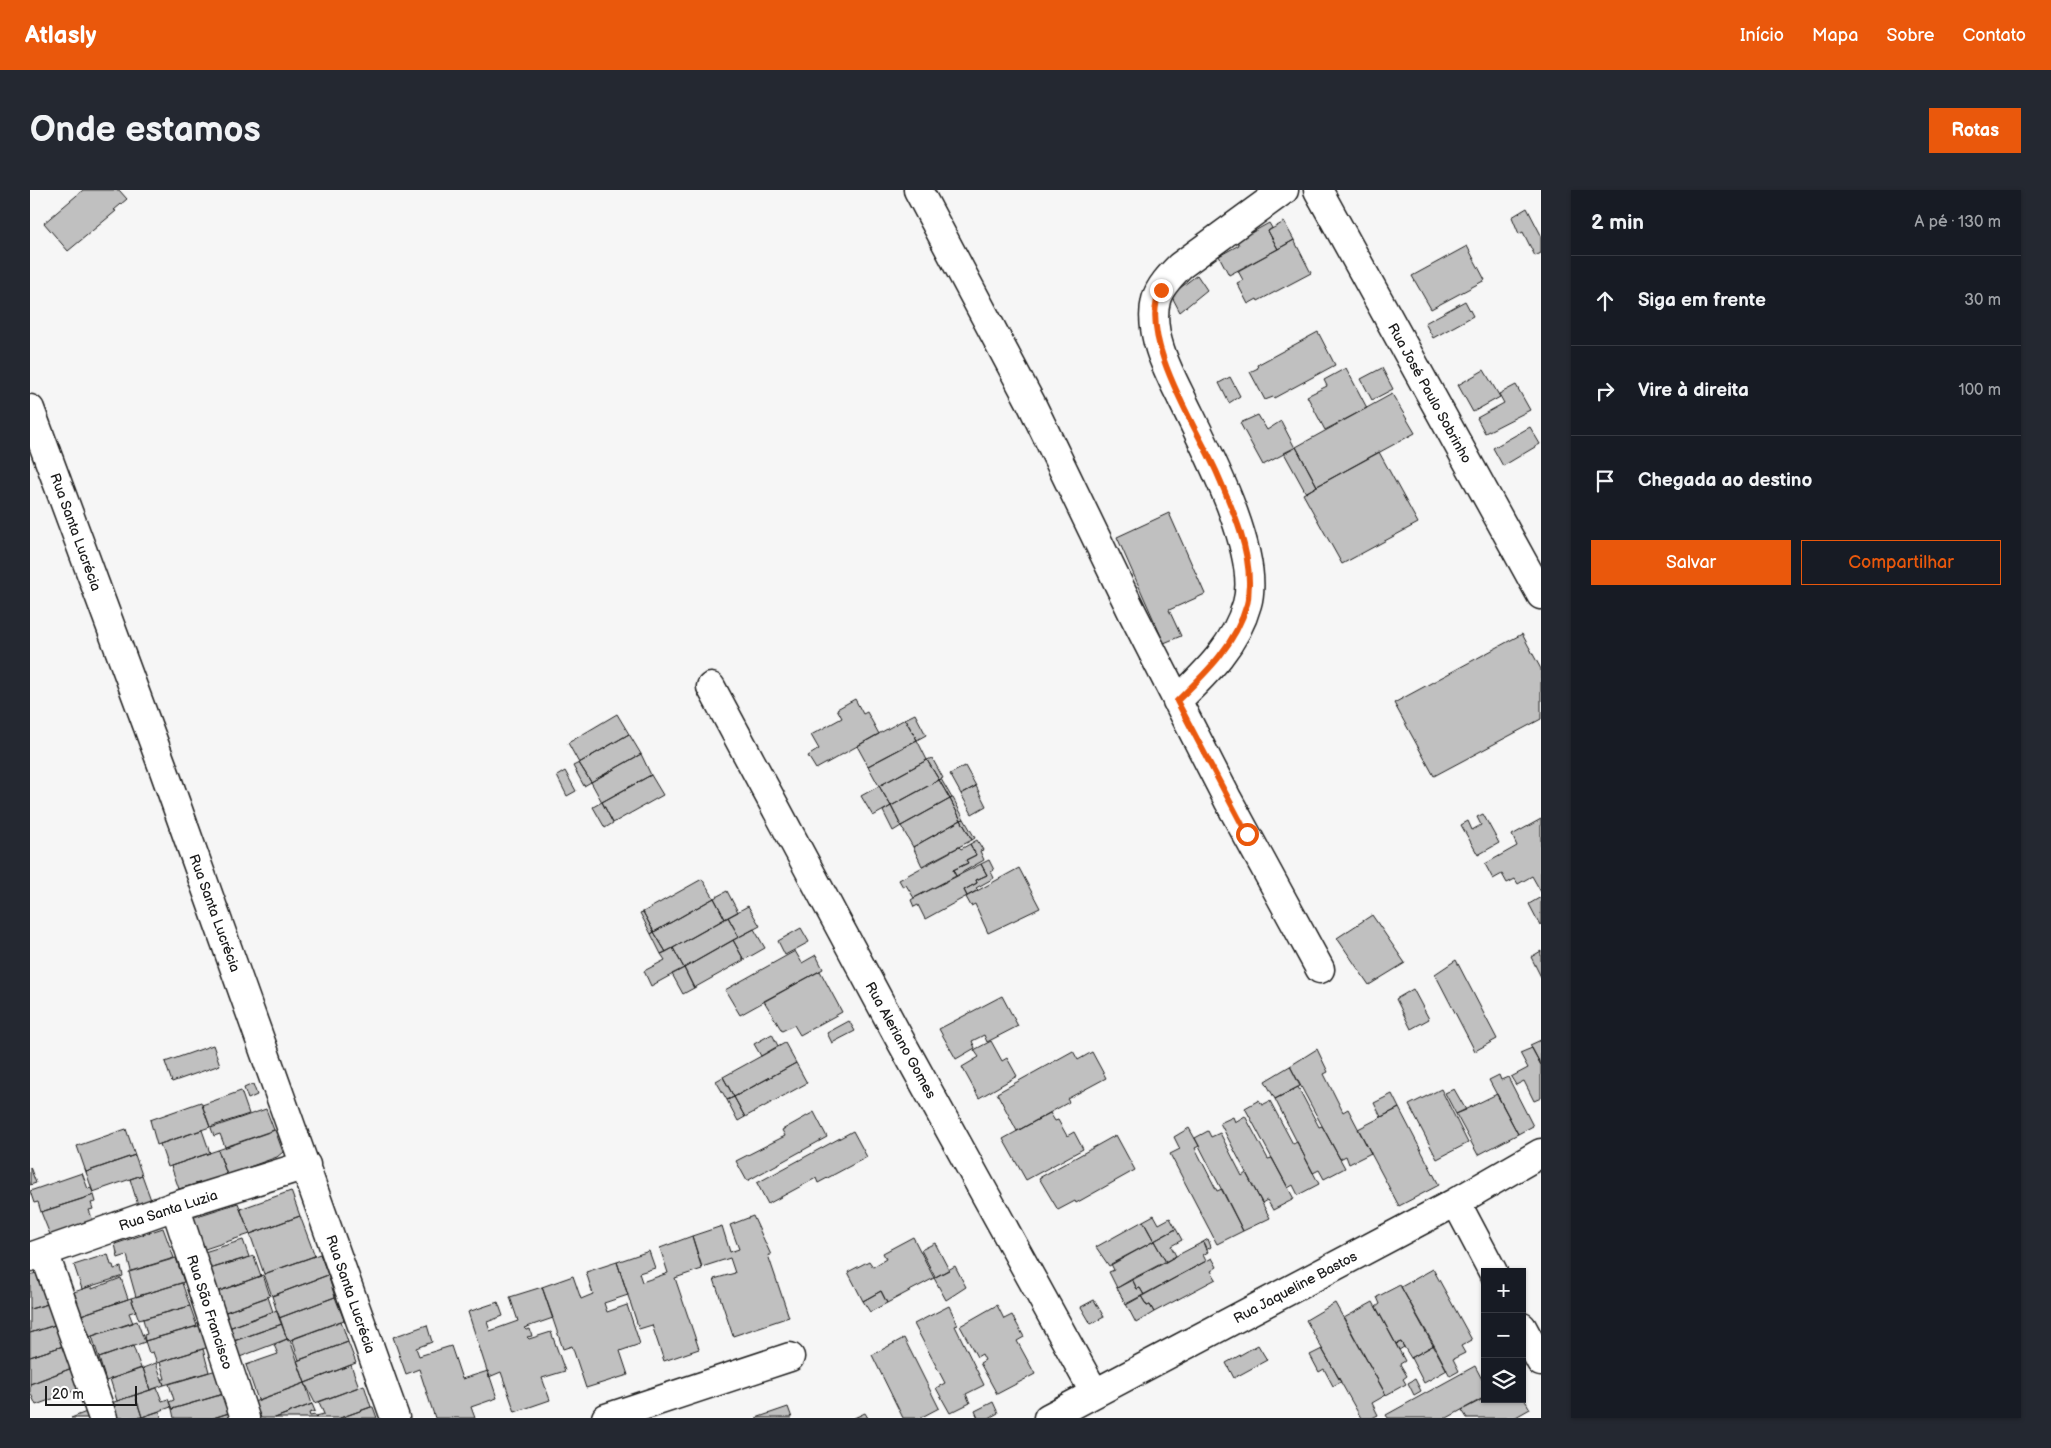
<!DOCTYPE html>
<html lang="pt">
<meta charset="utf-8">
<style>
body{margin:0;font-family:"Balsamiq Sans",sans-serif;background:#242831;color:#f1f3f6}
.controls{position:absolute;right:15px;bottom:15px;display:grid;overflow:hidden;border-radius:0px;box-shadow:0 1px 4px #0004}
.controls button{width:45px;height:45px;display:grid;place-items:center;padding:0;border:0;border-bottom:1px solid #363941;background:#171b24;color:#f1f3f6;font:25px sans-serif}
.scale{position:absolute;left:15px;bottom:12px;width:92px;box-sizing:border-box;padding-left:5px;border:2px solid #1c1c1c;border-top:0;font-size:14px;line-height:18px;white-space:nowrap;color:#1c1c1c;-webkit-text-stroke:4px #fff;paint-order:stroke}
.stop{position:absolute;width:15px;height:15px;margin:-11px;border:4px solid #ea580c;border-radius:50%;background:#fff}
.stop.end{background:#ea580c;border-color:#fff;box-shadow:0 1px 5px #0008}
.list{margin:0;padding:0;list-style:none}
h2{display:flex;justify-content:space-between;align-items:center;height:65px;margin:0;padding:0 20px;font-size:21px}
h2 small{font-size:16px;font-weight:400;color:#9ea1a6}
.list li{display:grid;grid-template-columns:32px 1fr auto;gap:15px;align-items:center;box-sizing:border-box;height:90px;padding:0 20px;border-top:1px solid #363941}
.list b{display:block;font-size:19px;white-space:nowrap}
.list em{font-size:16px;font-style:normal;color:#9ea1a6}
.actions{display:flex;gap:10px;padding:15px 20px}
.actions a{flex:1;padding:11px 0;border:1px solid #ea580c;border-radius:0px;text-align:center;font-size:18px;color:#ea580c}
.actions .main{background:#ea580c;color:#fff}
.icon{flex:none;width:28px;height:28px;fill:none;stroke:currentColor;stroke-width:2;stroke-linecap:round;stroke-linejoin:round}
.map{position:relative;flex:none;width:1511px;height:1228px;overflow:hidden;border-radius:0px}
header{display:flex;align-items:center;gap:30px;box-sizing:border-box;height:70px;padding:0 25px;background:#ea580c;color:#fff}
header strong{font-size:24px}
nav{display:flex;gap:28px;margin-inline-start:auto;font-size:18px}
.intro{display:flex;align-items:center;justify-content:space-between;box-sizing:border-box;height:120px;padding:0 30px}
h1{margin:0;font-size:35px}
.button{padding:12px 22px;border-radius:0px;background:#ea580c;color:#fff;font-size:18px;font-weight:700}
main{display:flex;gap:30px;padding:0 30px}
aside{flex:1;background:#171b24;border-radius:0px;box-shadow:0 1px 4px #0004}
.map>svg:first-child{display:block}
.building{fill:#c0c0c0;stroke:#1c1c1c}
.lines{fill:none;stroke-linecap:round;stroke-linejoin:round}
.minor-casing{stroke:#1c1c1c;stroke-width:31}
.minor{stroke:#fff;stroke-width:28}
.route{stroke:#ea580c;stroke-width:6}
.labels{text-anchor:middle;stroke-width:4;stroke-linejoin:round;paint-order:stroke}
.street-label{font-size:14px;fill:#1c1c1c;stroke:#fff}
</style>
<header>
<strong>Atlasly</strong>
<nav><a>Início</a><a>Mapa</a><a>Sobre</a><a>Contato</a></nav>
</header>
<div class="intro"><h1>Onde estamos</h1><a class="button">Rotas</a></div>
<main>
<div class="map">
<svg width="1511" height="1228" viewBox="0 0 1511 1228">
<rect width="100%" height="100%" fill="#f6f6f6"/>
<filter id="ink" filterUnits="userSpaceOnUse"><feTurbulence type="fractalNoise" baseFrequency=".02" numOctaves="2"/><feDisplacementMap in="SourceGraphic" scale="10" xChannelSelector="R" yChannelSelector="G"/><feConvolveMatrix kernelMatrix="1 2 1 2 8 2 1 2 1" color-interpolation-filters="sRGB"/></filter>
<g filter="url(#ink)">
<path class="building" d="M53,0h36l8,9 -13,11 2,1 -48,40 -24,-28z
M1497,18l14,27v18l-6,3 -12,-24 -4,2 -7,-17z
M1254,32l10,18 -16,9 -10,-18z
M1239,33l3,5 -4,3 10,18 -49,26 -10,-19 20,-11 -5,-9 14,-8 3,5z
M1264,50l17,33 -53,28 -1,-2 -9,5 -11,-21 6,-3 -5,-9z
M1437,56l18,34 -54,29 -19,-33z
M1167,85l10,15 -27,22 -9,-17z
M1435,111l8,15 -40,22 -8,-15z
M1288,142l17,33 -61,33 -1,-1 -8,3 -15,-28 8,-4 -1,-3z
M1316,178l21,40 -42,22 -18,-34 20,-10 -3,-6z
M1352,178l11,21 -21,11 -11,-21z
M1454,180l16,27 -27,15 -15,-27z
M1200,187l10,19 -11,7 -10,-20z
M1486,195l14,25 -45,23 -8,-15 27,-15 -5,-9z
M1362,204l23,39 -98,53 -21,-39z
M1228,225l9,15 14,-9 14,27 -32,17 -23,-42z
M1500,237l10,17 -37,22 -10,-18z
M1266,257l21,39 -11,7 -22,-40z
M1349,262l39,71 -76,41 -39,-70z
M1139,323l36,81 -36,16 12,26 -17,7 -47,-106z
M1492,444l19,35v50l-107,57 -40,-73z
M825,509l8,15 4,-2 12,22 -63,35 -8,-13 11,-7 -8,-14 31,-17 -5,-9z
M587,524l12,20 -50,29 -11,-20z
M885,524l11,21 -9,5 -12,-21z
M875,529l12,21 -49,26 -11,-20z
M599,544l12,20 -50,28 -12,-19z
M887,550l10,20 -48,26 -11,-20z
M611,564l10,21 -49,27 -11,-20z
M902,568l11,20 -4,2 -12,-20z
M897,570l12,20 -48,26 -12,-20z
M549,573l12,19 -7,4 -11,-20z
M935,576l11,20 -15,8 -11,-20z
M535,581l11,20 -9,5 -10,-20z
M621,585l12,20 -50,28 -11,-21z
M911,589l11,19 -2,1 -11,-19z
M909,590l11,19 -49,27 -10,-20z
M849,596l12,20 -18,10 -12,-20z
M946,596l10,20 -14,8 -11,-20z
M922,608h1l11,21 -3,1 -11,-21z
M920,609l11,21 -48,27 -12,-21z
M572,612l11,21 -8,5 -12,-21z
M861,616l10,20 -8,5 -10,-20z
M1453,624l16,29 -21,12 -17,-30 7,-4 4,9 9,-5 -4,-8z
M934,629l11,19 -3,2 -11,-20z
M1511,629v73l-9,-16 -14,8 -3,-5 -8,4 -5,-9 -9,5 -8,-15 32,-18 -5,-11z
M931,630l11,20 -50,26 -9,-19z
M947,650l6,10 -3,1 4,9 -28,16 -3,-6 15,-7 -2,-3 10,-5 -6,-11z
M940,654l6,11 -10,5 2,3 -15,7 3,6 -42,22 -8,-13 -3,2 -4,-7 60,-33 2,2z
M959,670l5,10 -3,2 3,6 -18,10 2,2 -11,6 -3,-6 13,-7 -1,-3 11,-5 -6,-11z
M951,674l6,11 -11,5 1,3 -13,7 3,6 -42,23 -7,-14 -4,2 -3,-7 3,-2z
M989,678l21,40 -52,25 -13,-29 -4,2 -5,-9z
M672,689l12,19 -60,34 -11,-20z
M697,701l11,21 -13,7 -11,-21z
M1511,707v28h-1l-11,-21z
M684,708l11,21 -59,33 -12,-20z
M718,716l12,20 -21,11 -11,-20z
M613,722l11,20 -3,2 -11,-21z
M1342,725l33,48 -36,22 -32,-47z
M698,727l11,20 -55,31 -11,-20z
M771,738l8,14 -24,13 -7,-14z
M724,739l11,19 -21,12 -11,-20z
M624,742l12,20 -5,2 -10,-20z
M703,750l11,20 -50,28 -10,-20z
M643,758l11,20 -33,18 -7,-15 21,-11 -4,-6z
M765,761l7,12 14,-8 7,14 -83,46 -15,-25z
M1511,761v26l-10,-20z
M1426,770l41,79 -22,12 -40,-77z
M654,778l10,20 -11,6 -11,-20z
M790,781l22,41 -42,23 -6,-10 -12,6 -18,-30z
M1383,799l16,30 -18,10 -15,-30z
M972,806l16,30 -31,16 -3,-7 -12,6 3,7 -19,11 -17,-30z
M819,831l6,10 -23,12 -5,-10z
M742,844l6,12 -17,10 -7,-12z
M1511,850v25l-11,-20z
M961,851l11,20 5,-3 10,18 -38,22 -17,-31 17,-10 -5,-7z
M755,853l11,20 -62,34 -11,-20z
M183,855l7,20 -48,17 -7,-20z
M1502,858l9,17v33l-7,3 -10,-20 -8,4 -5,-8 17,-9 -8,-15z
M1287,859l11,23 -4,2 19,38 5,-3 23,44 -22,11 -3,-8 -6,3 -50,-93z
M1043,861l5,9 14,-8 14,26 -39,21 2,3 -52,29 -20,-38z
M766,873l11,20 -62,34 -11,-20z
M1260,876l10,20 -25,13 -10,-18z
M1469,885l2,5 7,-3 25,49 -15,8 -29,-54z
M693,887l11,20 -7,3 -11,-19z
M223,894l4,11 -9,4 -4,-11z
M1268,897l21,40 3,-1 23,42 -21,11 -5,-9 -6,3 -38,-74z
M1411,899l27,54 -31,16 -28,-54z
M1424,899l12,21 -10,4 -11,-21z
M211,901l8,23 -39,13 -8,-22z
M1362,904l7,14 -18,9 -7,-14z
M1467,904l21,40 -40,21 -22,-41z
M704,907l11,20 -7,4 -11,-21z
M1229,910l3,5 8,-4 23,43 4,-2 22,42 -21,11 -5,-10 -5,3 -43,-80z
M171,912l9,25 -53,18 -7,-25z
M1369,918l40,77 -40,21 -41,-77z
M236,919l8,21 -49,17 -5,-13 -6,2 -3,-8z
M784,922l13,25 -80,44 -11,-20 49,-25 -3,-6z
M1020,923l5,8 3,-1 9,16 7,-4 9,17 -57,31 -23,-41z
M1215,926l23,43 4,-1 22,41 -21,11 -6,-10 -5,3 -42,-80 13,-6 2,5z
M1159,938l10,18 -4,2 22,43 5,-2 21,42 -26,13 -47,-90 10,-5 -6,-12z
M96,939l9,26 -49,17 -9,-26z
M172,940l8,23 -42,14 -8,-23z
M245,940l8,22 -6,5 -50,18 -9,-25z
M823,941l14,26 -49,26 -2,-5 -48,26 -11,-21z
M1178,941l3,6 9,-4 22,43 4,-3 24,45 -27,13 -48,-93z
M1086,945l19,35 -59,33 -1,-2 -17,9 -19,-32z
M188,960l9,25 -48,14 -8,-23z
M105,965l7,20 -49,17 -7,-20z
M0,977l6,16 -6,2z
M52,983l6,16 3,-1 3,7 -53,17 -3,-10 -4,1 -4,-12z
M112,985l9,25 -13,5 -8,-26z
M261,1001l9,25 -50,18 -10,-25z
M64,1005l2,7 -5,1 2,6 -4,1 4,11 -42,16 -10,-25z
M208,1013l12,31 -48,16 -14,-31z
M1124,1025l5,9 11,-6 6,11 -22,12 -11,-20z
M270,1026l15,40 -51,18 -14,-40z
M723,1026l18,39h-3l21,62 -56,19 -19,-57 21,-6 -5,-15 -28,9 -10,-31 30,-10 8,26 9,-3 -9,-24z
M1113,1031l11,20 -45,25 -13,-19z
M133,1038l11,30 -43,13 -4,-16 -9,3 -3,-14z
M1146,1039l6,11 -11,6 5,10 -10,6 -12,-21z
M662,1046l10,33 -27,9 24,71 -35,12 -12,-36 -13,4 -22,-67 32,-11 6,17 -16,5 3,9 26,-9 -8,-25z
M883,1047l21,41 -47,25 -6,-12 -18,10 -15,-29 21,-11 4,6 13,-8 -3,-6z
M1178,1049l3,8 -5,3 -3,-8z
M213,1050l6,17 -43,13 -5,-17z
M1124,1051l12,21 -49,26 -8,-16 5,-2 -3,-6z
M1173,1052l5,10 -5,3 3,6 -62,34 -4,-7 -3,1 -5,-10z
M905,1053l14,27 -14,7 -14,-27z
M78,1064l3,11h2l1,4 7,-2 2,9 -41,13 -8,-24z
M290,1064l8,21 -56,21 -8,-22z
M224,1066l7,20 -50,18 -5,-24z
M146,1068l8,24 -48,15 -7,-25z
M1182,1068l5,9 -6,4 5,8 -62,33 -4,-7 -3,1 -6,-10z
M587,1072l11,33 -24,8 3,9 20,-7 13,39 -20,7 8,24 -42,13 -14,-42 -9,3 -21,-62 31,-11 8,23 12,-5 -7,-22z
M925,1076l11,21 -20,13 -12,-22z
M1403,1079l39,71 -11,6 4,7 -12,6 6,12 -9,5 -49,-89z
M6,1083l12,31 -18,5v-34z
M233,1085l7,21 -50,18 -6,-21z
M298,1085l7,22 -56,21 -7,-22z
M91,1088l7,21 -47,16 -7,-23 18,-6v3z
M1102,1089l5,10 3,-1 4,7 -18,10 -9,-17z
M152,1093l8,23 -51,14 -8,-22z
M1370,1095l34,60 -23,13 -10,-16 -5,2 -20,-37 4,-3 -3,-7z
M512,1097l11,31 -29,10 2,2 4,-1 2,7 -5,1 2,2 22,-7 14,39 -23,7 8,22 -35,12 -14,-40 -12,5 -21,-65 30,-10 5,14 -16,6 3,9 28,-10 -8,-24z
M851,1101l6,12 -17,9 -7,-11z
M1111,1106l6,10 3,-1 4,7 -18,11 -10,-19z
M238,1107l5,15 -47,17 -6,-15z
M305,1107l9,23 -56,21 -9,-23z
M101,1108l5,13 -7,2 4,10 -44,14 -8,-22z
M1064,1110l10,17 -13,7 -10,-17z
M1343,1112l32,59 -5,3 7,12 -4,3 3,5 -20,11 -42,-77z
M1305,1113l51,92 -14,8 6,12 -6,3h-11l-55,-98z
M18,1114l7,21 -25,8v-24z
M967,1115l7,14 8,-4 12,22 -7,4 18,33 -38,20 -17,-31 5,-3 -3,-6 -5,3 -17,-31z
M160,1116l7,20 -52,15 -1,-6 3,-1 -4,-15z
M919,1116l9,19 -3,1 29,59 -18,9 4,9 -20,10 -14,-25 9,-5 -31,-59z
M247,1120l5,14 -51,18 -5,-13z
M107,1131l8,21 -46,16 -7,-22z
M311,1131l7,21 -49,18 -7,-21z
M252,1134l5,15 -50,19 -6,-16z
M25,1135l8,21 -33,11v-24z
M172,1135l7,22 -52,16 -4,-11 -4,1 -4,-12z
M397,1135l5,17 -16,6 3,8 32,-10 11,33 26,-8 9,27 -26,9 4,11h-40l-16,-49 -13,5 -13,-37z
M874,1148l35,70 -19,10h-17l-31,-63z
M257,1149l3,1 15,43 -47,17 -12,-35 32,-11 -4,-9z
M318,1152l8,21 -51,20 -8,-22z
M1371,1152l3,5 -5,3 -3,-6z
M1228,1155l9,15 -33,18 -8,-15z
M1404,1155l13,25 -23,13 -13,-25z
M33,1156l9,22 -42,16v-27z
M103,1156l8,22 -35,13 -7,-23z
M173,1159l6,23 -45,13 -2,-6h3l-5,-17z
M1292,1159l19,33 -8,4 -9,-17 -5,3 -9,-17z
M126,1173l8,22 -14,5 -7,-22z
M321,1175l8,22 -44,16 -10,-20z
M1445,1176l10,19v12l-38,21h-59l-2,-3z
M42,1178l7,21 -43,16 -6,-13v-8z
M113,1178l7,22 -33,11 -7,-22z
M190,1179l7,24 -55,16 -3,-7 5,-2 -5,-16z
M1385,1189l6,12 -7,4 -6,-12z
M275,1193l7,21 -37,14h-14l-7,-16z
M334,1195l7,22 -31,11h-23l-1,-2 8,-2 -5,-12z
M127,1198l5,13 6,-2 3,8 -29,10 -7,-22z
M197,1203l5,19 -19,6h-39l-2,-9z
M105,1205l7,22 -26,1 -5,-15z
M1492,1205l8,14 -16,9h-47l-5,-8 23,-12v1h37z
M963,1212l5,11 -9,5h-11l-3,-7z
M282,1214l3,7 -6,2 1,3 5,-1 2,3h-42z
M341,1217h2l4,11h-37z
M758,1217l4,11h-36z
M59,1221l2,7h-20z
M130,1221l1,7h-21l2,-1z
M199,1223l1,5h-17z
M835,1223l3,5h-14z"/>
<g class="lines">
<defs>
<path id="minor" d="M888,0l113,213 102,211 95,186 92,169
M1288,0l223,405
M0,219l132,356 233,653
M681,497l187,349 196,356
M1147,511c30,-29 59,-57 70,-97 15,-52 -43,-159 -66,-207 -14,-28 -33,-65 -25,-97 3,-13 15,-25 24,-34l104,-76
M1426,1012l37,70
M145,1016l70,212
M14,1062l59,166
M0,1067l145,-51 131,-41
M1492,1137l19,35
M576,1228l184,-61
M1018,1228l408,-216 85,-49"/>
</defs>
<use href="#minor" class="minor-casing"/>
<use href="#minor" class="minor"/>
</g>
</g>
<g class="lines" filter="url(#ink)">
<path class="route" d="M1131,100c-25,45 37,140 56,183 15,35 33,74 32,112 -1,6 0,13 -2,19 -11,40 -40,68 -70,97l70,133"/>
</g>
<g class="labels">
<g class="street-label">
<text transform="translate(1400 203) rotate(61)" y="5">Rua José Paulo Sobrinho</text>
<text transform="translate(46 342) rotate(70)" y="5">Rua Santa Lucrécia</text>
<text transform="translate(185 723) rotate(70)" y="5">Rua Santa Lucrécia</text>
<text transform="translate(871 850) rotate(61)" y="5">Rua Aleriano Gomes</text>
<text transform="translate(138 1020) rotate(-18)" y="5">Rua Santa Luzia</text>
<text transform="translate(1265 1097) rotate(-28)" y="5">Rua Jaqueline Bastos</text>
<text transform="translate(321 1104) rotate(71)" y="5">Rua Santa Lucrécia</text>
<text transform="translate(180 1122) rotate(72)" y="5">Rua São Francisco</text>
</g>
</g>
</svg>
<div class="controls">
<button>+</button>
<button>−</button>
<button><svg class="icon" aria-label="layers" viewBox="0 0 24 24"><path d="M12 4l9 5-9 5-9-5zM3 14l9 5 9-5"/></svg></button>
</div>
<div class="scale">20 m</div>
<div class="stop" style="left:1217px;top:644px"></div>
<div class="stop end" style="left:1131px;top:100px"></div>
</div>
<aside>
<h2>2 min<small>A pé · 130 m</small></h2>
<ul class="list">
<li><svg class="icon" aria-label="ahead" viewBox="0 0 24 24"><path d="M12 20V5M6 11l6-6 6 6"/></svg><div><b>Siga em frente</b></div><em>30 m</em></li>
<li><svg class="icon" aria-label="right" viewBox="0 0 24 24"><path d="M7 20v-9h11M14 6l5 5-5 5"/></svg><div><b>Vire à direita</b></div><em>100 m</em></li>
<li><svg class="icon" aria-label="arrive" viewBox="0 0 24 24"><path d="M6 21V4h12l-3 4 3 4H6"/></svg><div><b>Chegada ao destino</b></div></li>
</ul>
<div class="actions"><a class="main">Salvar</a><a>Compartilhar</a></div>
</aside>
</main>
